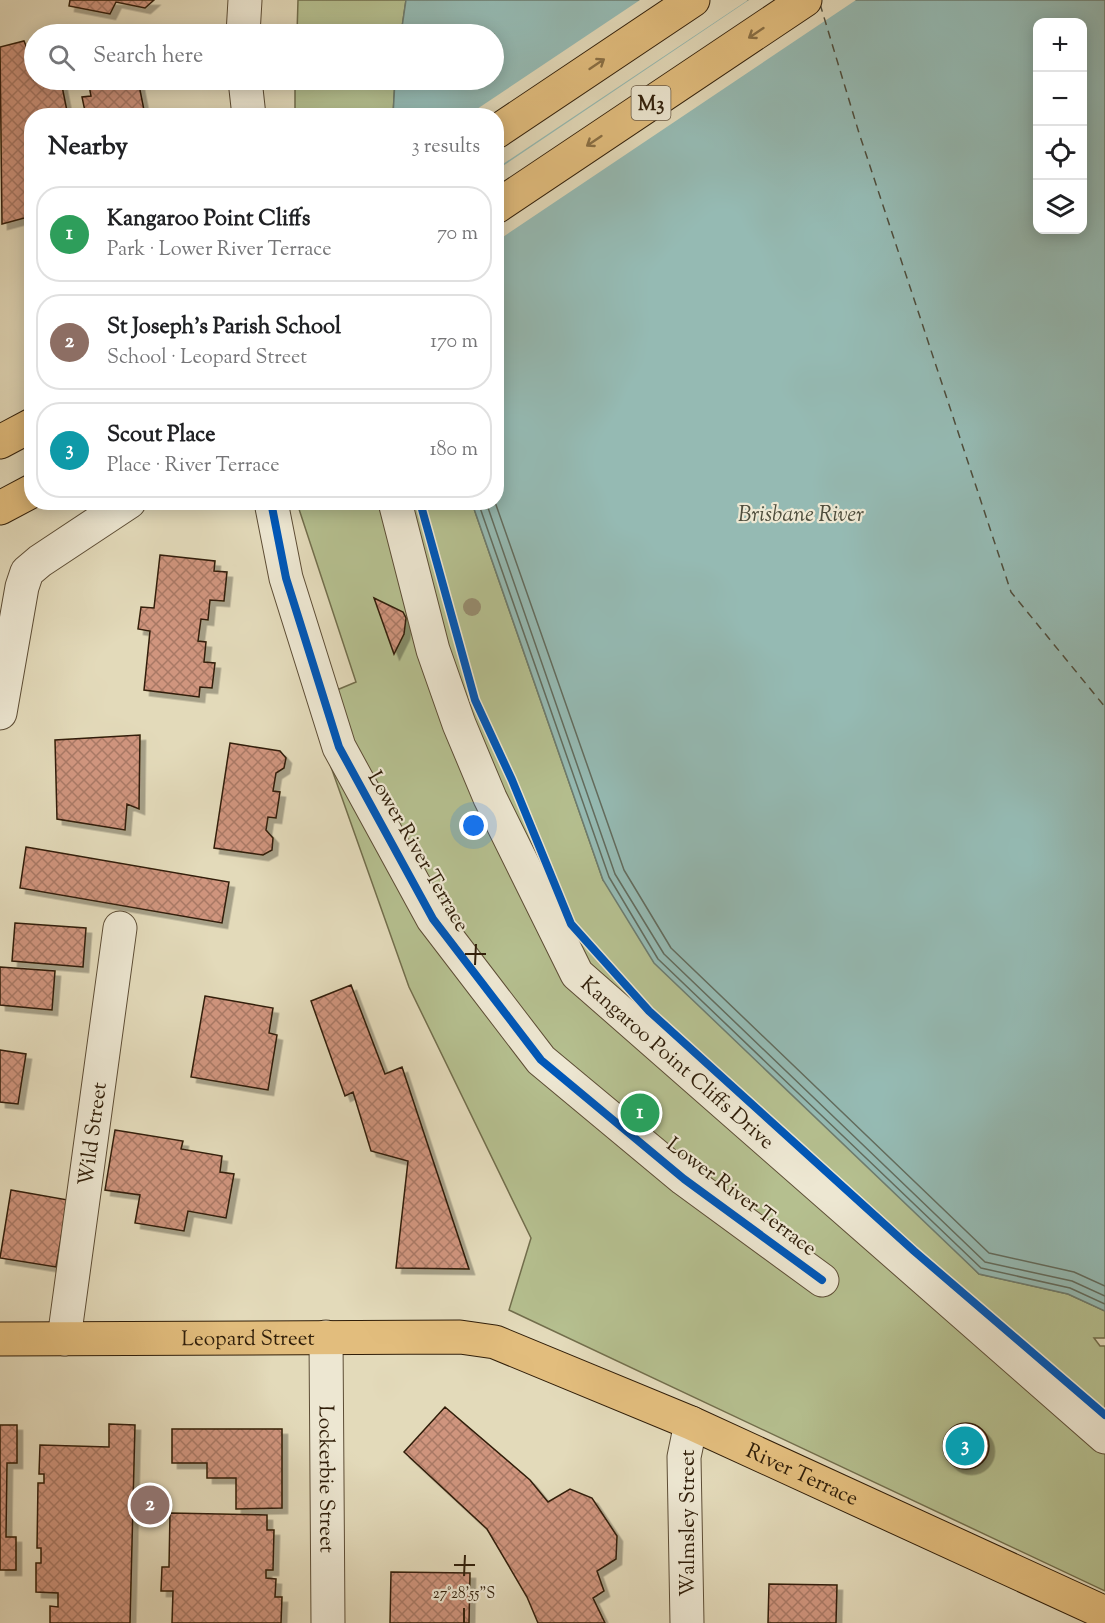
<!DOCTYPE html>
<meta charset="utf-8">
<style>
body{margin:0;font-family:"Sorts Mill Goudy",serif;background:#f6f6f6;color:#202124}
.controls{position:absolute;right:18px;top:18px;display:grid;overflow:hidden;border-radius:12px;box-shadow:0 3px 15px #0003}
.controls button{width:54px;height:54px;display:grid;place-items:center;padding:0;border:0;border-bottom:2px solid #e0e0e0;background:#fff;color:#202124;font:30px sans-serif}
.you{position:absolute;left:474px;top:826px;width:21px;height:21px;margin:-15px;border:4px solid #fff;border-radius:50%;background:#1a73e8;box-shadow:0 0 0 9px #1a73e833}
.badge{display:grid;place-items:center;width:39px;height:39px;border-radius:50%;background:#111827;color:#fff;font-size:20px;font-weight:700}
.pin{position:absolute;translate:-50% -50%;border:3px solid #fff;box-shadow:0 2px 6px #0006}
.list{margin:0;padding:0;list-style:none}
h2{display:flex;justify-content:space-between;align-items:center;height:78px;margin:0;padding:0 24px;font-size:26px}
h2 small{font-size:20px;font-weight:400;color:#757577}
.list li{display:grid;grid-template-columns:39px 1fr auto;gap:18px;align-items:center;box-sizing:border-box;height:96px;margin:0 12px 12px;padding:0 12px;border:2px solid #e0e0e0;border-radius:24px}
.list b{display:block;font-size:22px;white-space:nowrap}
.list p{margin:0;font-size:20px;white-space:nowrap;color:#757577}
.list em{font-size:20px;font-style:normal;color:#757577}
.icon{flex:none;width:33px;height:33px;fill:none;stroke:currentColor;stroke-width:2;stroke-linecap:round;stroke-linejoin:round}
.map{position:relative;flex:none;width:1105px;height:1623px;overflow:hidden}
.search{position:absolute;background:#fff;box-shadow:0 3px 15px #0003;left:24px;top:24px;width:480px;height:66px;display:flex;align-items:center;gap:15px;box-sizing:border-box;padding:0 21px;border-radius:33px;color:#757577;font-size:22px}
.panel{position:absolute;background:#fff;box-shadow:0 3px 15px #0003;left:24px;top:108px;width:480px;height:402px;border-radius:24px}
.map>svg:first-child{display:block}
.green{fill:#b5bf8f;stroke:#726e4c;stroke-width:1.5}
.water{fill:#95bab3;stroke:#6d7c6f;stroke-width:1.5;fill-rule:evenodd}
.pier{fill:#e3daba}
.lines{fill:none;stroke-linecap:round;stroke-linejoin:round}
.shore{stroke:#626c5e;stroke-width:1.5}
.ferry{stroke:#4e4d3c;stroke-width:1.5;stroke-dasharray:8 6;stroke-linecap:butt}
.building{fill:url(#building-cross-hatch);stroke:#301e09;stroke-width:1.5;filter:url(#shadow)}
.minor-casing{stroke:#5d4d35;stroke-width:35}
.major-casing{stroke:#301e09;stroke-width:35}
.highway-casing{stroke:#301e09;stroke-width:35}
.minor{stroke:#ede7d2;stroke-width:33}
.major{stroke:#e2bd7d;stroke-width:33}
.highway{stroke:#e2bd7d;stroke-width:33}
.cycleway-casing{stroke:#ede7d2;stroke-width:11}
.cycleway{stroke:#0057b8;stroke-width:8}
.tree{fill:#978d6f}
.oneway{stroke:#896e43}
.ticks{fill:none;stroke:#301e09;stroke-width:2}
.labels{text-anchor:middle;stroke-width:4.5;stroke-linejoin:round;paint-order:stroke}
.shield{fill:#ede7d2;stroke:#695a45;stroke-width:1.5}
.shield-label{font-size:20px;font-weight:bold;fill:#301e09}
.street-label{font-size:21px;fill:#301e09;stroke:#ede7d2}
.water-label{font-size:22px;font-style:italic;fill:#4e4d3c;stroke:#ede7d2}
.ticks-label{font-size:15px;text-anchor:middle;fill:#301e09;stroke:#ede7d2;stroke-width:4.5;stroke-linejoin:round;paint-order:stroke}
</style>
<div class="map">
<svg width="1105" height="1623" viewBox="0 0 1105 1623">
<defs>
<pattern id="building-cross-hatch" width="8" height="8" patternUnits="userSpaceOnUse" patternTransform="scale(1.5)"><rect width="8" height="8" fill="#d0957e"/><path d="M0 0l8 8M0 8l8-8" fill="none" stroke="#a97965"/></pattern>
<filter id="shadow"><feDropShadow dx="5.5" dy="5.5" stdDeviation="0" flood-color="#0004"/></filter>
</defs>
<rect width="100%" height="100%" fill="#e3daba"/>
<filter id="stains"><feTurbulence type="fractalNoise" baseFrequency=".00333" numOctaves="4"/><feColorMatrix values="0 0 0 0 .2 0 0 0 0 .09 0 0 0 0 .02 0 0 0 .5 -.17"/></filter>
<radialGradient id="worn" r=".72"><stop offset=".6" stop-color="#630" stop-opacity="0"/><stop offset="1" stop-color="#630" stop-opacity=".3"/></radialGradient>
<path class="green" d="M298,0h108l-5,34h-104z
M295,80h100l-2,35h-98z
M297,503h175l131,377 376,394 89,20 37,17v27h-11l6,8h5v245l-596,-281 22,-72 -122,-251 -101,-285 48,-20z"/>
<path class="water" d="M406,0h699v1311l-37,-17 -89,-20 -325,-311 -51,-83 -131,-377 24,-1v-386h-103l2,-36h99v-46h-93zM1038,22h44v208h-44z"/>
<path class="pier" d="M640,0h108l-251,168 -1,-52 -28,-1z
M749,0h107l-359,241v-71z"/>
<g class="lines">
<path class="shore" d="M478,502l131,375 49,82 323,309 89,20 35,16
M486,502l129,372 49,80 321,308 87,19 33,15
M495,502l129,368 47,78 318,305 85,19 31,14"/>
<path class="ferry" d="M820,4l39,129 152,459 94,115"/>
</g>
<path class="building" d="M70,0h84l-9,8 -29,-6 -6,12 -41,-8z
M24,41l3,7 7,-2v34h16l1,3 10,-2 7,35h-36v100l-30,8 -2,-177z
M88,80h50l6,30 -13,6h-45l-4,-19 9,-1z
M160,555l55,6 -1,10 13,1 -3,29 -14,-1 -2,20 -7,-1 -3,22 8,1 -2,20 11,1 -3,25 -12,-1 -1,10 -55,-7 6,-59 -12,-2 3,-22 13,1z
M374,598l29,14 3,6 -2,16 -10,20z
M140,735l-1,74 -12,-5 -2,26 -68,-11 -2,-79z
M230,743l50,8 6,7 -2,10 -8,5 -3,18 7,1 -4,26 -8,-1 -2,13 7,8 -1,12 -9,5 -49,-7z
M26,847l203,35 -7,41 -202,-35z
M15,923l71,5 -3,39 -71,-6z
M0,967l55,4 -3,39 -52,-5z
M351,985l34,89 17,-7 67,202 -73,-1 12,-107 -37,-10 -18,-59 -8,4 -34,-95z
M205,996l68,12 -4,25 8,2 -9,55 -77,-13z
M0,1050l26,4 -8,50 -18,-2z
M115,1130l68,11 -2,8 41,7 -2,16 14,2 -8,44 -38,-7 -4,20 -49,-8 5,-28 -35,-5z
M11,1190l57,10 -12,67 -56,-9z
M445,1407l85,73 18,22 22,-13 22,9 25,38 -1,23 -19,12 7,20 -11,7 12,25h-67l-11,-26 -40,-68 -83,-77z
M943 1446a23 23 0 1 1 46 0a23 23 0 1 1-46 0Z
M109,1424l26,1 -5,198h-80v-17l8,1v-14l-22,-1v-29h5v-15h-4l1,-65h6v-9h-5l1,-29 69,2z
M0,1425h17v38h-10l-1,74h10v33h-16z
M172,1429h110v79l-46,1v-31h-29v-15h-35z
M170,1513l97,2v15h7l-1,40h-7v8l10,1 -1,18h7l-1,26h-109l1,-32h-12l1,-24h7z
M391,1572l79,1 -1,50h-79z
M769,1584l68,1 -1,38h-68z"/>
<g class="lines">
<defs>
<g id="minor">
<path d="M243,34l2,-34"/>
<path d="M245,80l4,36"/>
<path d="M271,502l15,76 53,169 94,172 108,141 143,119 138,101"/>
<path id="s1" d="M395,502l38,148 26,74 31,74 87,176 528,463"/>
<path d="M0,713l22,-126 5,-15 13,-11 89,-59"/>
<path id="s2" d="M326,1337l2,286"/>
<path id="s3" d="M64,1339l56,-411"/>
<path d="M687,1623l-3,-166 7,-34"/>
</g>
<g id="major">
<path id="s4" d="M0,1339l460,-2 35,5 196,81 414,190"/>
</g>
<path id="highway" d="M496,132l197,-132
M496,207l309,-207
M0,442l32,-17
M0,508l32,-17"/>
</defs>
<use href="#minor" class="minor-casing"/>
<use href="#major" class="major-casing"/>
<use href="#highway" class="highway-casing"/>
<use href="#minor" class="minor"/>
<use href="#major" class="major"/>
<use href="#highway" class="highway"/>
<defs>
<path id="cycleway" d="M271,502l15,76 53,169 94,172 108,141 143,119 138,101
M420,502l55,198 37,80 59,144 78,87 265,240 191,164"/>
</defs>
<use href="#cycleway" class="cycleway-casing"/>
<use href="#cycleway" class="cycleway"/>
</g>
<circle class="tree" cx="472" cy="607" r="9"/>
<defs><path id="oneway-shaft" d="M-6 0H5M1.5-3L5.5 0L1.5 3" fill="none" stroke-width="1.6" stroke-linecap="round" stroke-linejoin="round" transform="scale(1.5)"/></defs>
<g class="oneway">
<use href="#oneway-shaft" transform="translate(756 33) rotate(146)"/>
<use href="#oneway-shaft" transform="translate(597 64) rotate(-34)"/>
<use href="#oneway-shaft" transform="translate(594 141) rotate(146)"/>
</g>
<path class="ticks" d="M465,954h21M475,965l1,-21M454,1565h21M464,1576l1,-21M464,1623v-15"/>
<g class="labels">
<rect class="shield" x="631.5" y="86" width="39" height="34" rx="4.5"/>
<g class="shield-label">
<text x="651" y="110">M3</text>
</g>
<g class="street-label">
<text transform="translate(419 851) rotate(60)" y="7">Lower River Terrace</text>
<text dy="7" stroke="none"><textPath href="#s1" startOffset="642">Kangaroo Point Cliffs Drive</textPath></text>
<text dy="7" stroke="none"><textPath href="#s3" startOffset="207">Wild Street</textPath></text>
<text transform="translate(742 1196) rotate(37)" y="7">Lower River Terrace</text>
<text dy="7" stroke="none"><textPath href="#s4" startOffset="248">Leopard Street</textPath></text>
<text dy="7" stroke="none"><textPath href="#s4" startOffset="830">River Terrace</textPath></text>
<text dy="7" stroke="none"><textPath href="#s2" startOffset="142">Lockerbie Street</textPath></text>
<text transform="translate(687 1523) rotate(-90)" y="7">Walmsley Street</text>
</g>
<g class="water-label">
<text x="801" y="521">Brisbane River</text>
</g>
</g>
<g class="ticks-label">
<text x="464" y="1598">27°28'55"S</text>
</g>
<rect width="100%" height="100%" filter="url(#stains)"/>
<rect width="100%" height="100%" fill="url(#worn)"/>
</svg>
<div class="controls">
<button>+</button>
<button>−</button>
<button><svg class="icon" aria-label="locate" viewBox="0 0 24 24"><circle cx="12" cy="12" r="6"/><path d="M12 2v4M12 18v4M2 12h4M18 12h4"/></svg></button>
<button><svg class="icon" aria-label="layers" viewBox="0 0 24 24"><path d="M12 4l9 5-9 5-9-5zM3 14l9 5 9-5"/></svg></button>
</div>
<div class="you"></div>
<div class="pin badge" style="left:640px;top:1113px;background:#2e9e5b">1</div>
<div class="pin badge" style="left:150px;top:1505px;background:#8d6e63">2</div>
<div class="pin badge" style="left:965px;top:1446px;background:#0f9aa8">3</div>
<div class="search"><svg class="icon" aria-label="search" viewBox="0 0 24 24"><circle cx="10" cy="10" r="6"/><path d="M15 15l6 6"/></svg>Search here</div>
<section class="panel">
<h2>Nearby<small>3 results</small></h2>
<ul class="list">
<li><span class="badge" style="background:#2e9e5b">1</span><div><b>Kangaroo Point Cliffs</b><p>Park · Lower River Terrace</p></div><em>70 m</em></li>
<li><span class="badge" style="background:#8d6e63">2</span><div><b>St Joseph's Parish School</b><p>School · Leopard Street</p></div><em>170 m</em></li>
<li><span class="badge" style="background:#0f9aa8">3</span><div><b>Scout Place</b><p>Place · River Terrace</p></div><em>180 m</em></li>
</ul>
</section>
</div>
